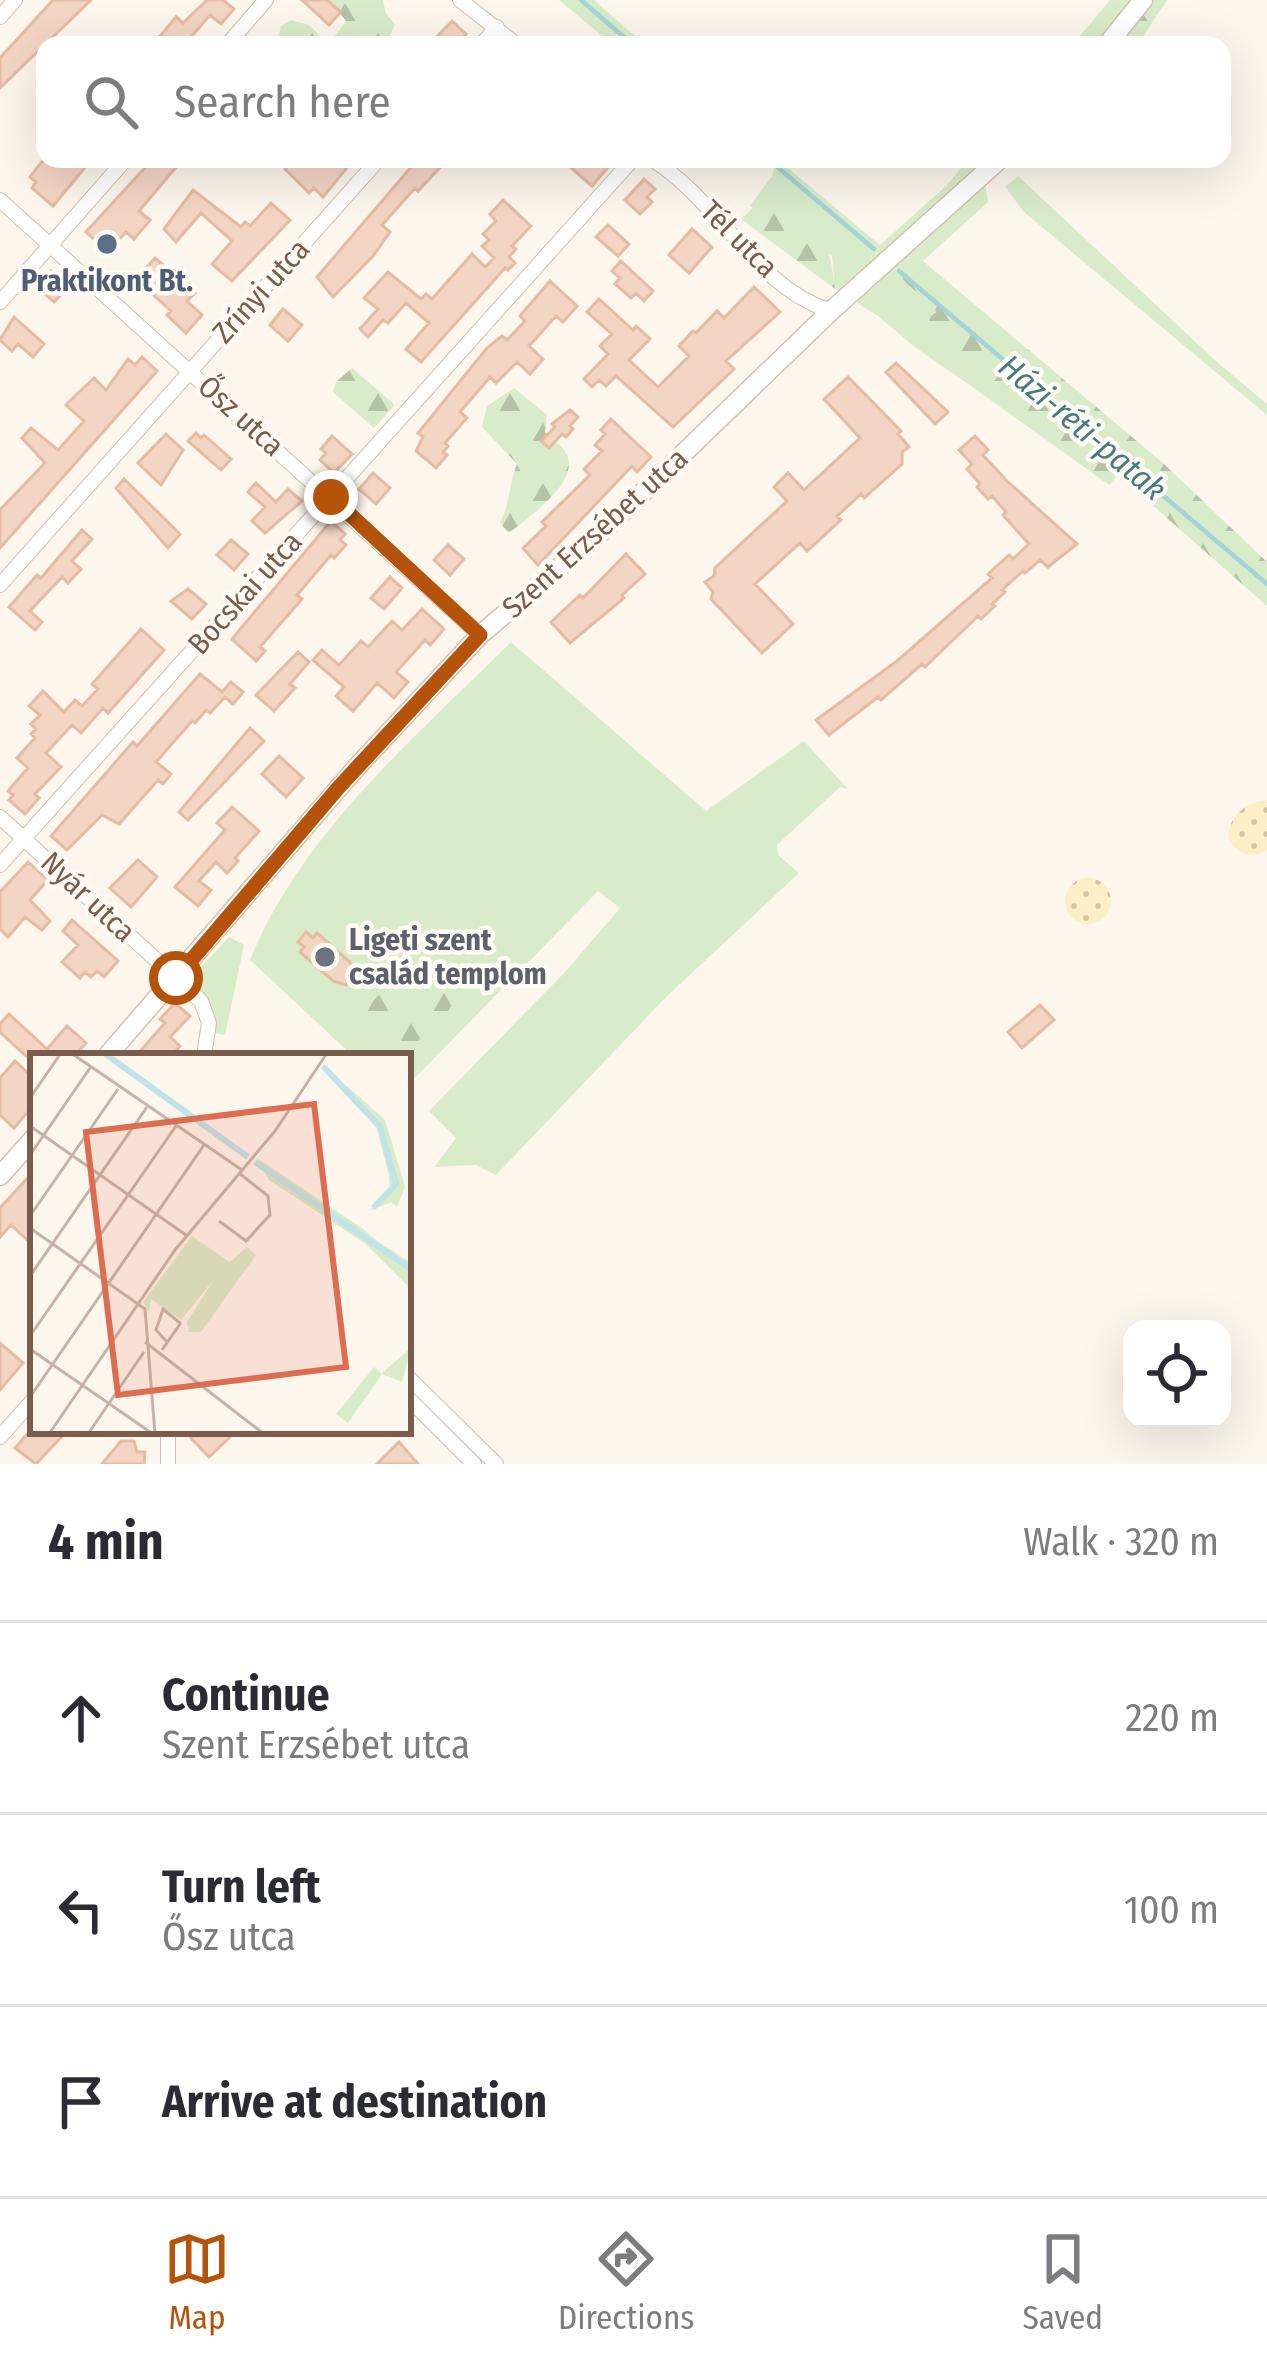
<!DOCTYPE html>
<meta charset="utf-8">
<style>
body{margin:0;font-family:"Fira Sans Condensed",sans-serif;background:#f2f2f3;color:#2b2b33}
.controls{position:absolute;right:36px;bottom:36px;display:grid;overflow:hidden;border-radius:24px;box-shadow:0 12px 48px #0002}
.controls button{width:108px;height:108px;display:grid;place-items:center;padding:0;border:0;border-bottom:3px solid #e1e1e2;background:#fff;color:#2b2b33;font:60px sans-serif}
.stop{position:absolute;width:36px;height:36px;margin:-27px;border:9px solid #b45309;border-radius:50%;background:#fff}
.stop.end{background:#b45309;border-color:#fff;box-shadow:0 3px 12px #0008}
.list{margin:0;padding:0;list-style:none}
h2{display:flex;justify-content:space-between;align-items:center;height:156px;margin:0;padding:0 48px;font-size:51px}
h2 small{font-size:39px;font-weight:400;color:#7c7c81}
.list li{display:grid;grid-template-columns:78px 1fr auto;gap:36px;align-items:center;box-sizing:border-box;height:192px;padding:0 48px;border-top:3px solid #e1e1e2}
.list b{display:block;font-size:45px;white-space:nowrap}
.list p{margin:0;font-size:39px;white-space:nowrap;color:#7c7c81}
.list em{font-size:39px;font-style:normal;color:#7c7c81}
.icon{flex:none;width:66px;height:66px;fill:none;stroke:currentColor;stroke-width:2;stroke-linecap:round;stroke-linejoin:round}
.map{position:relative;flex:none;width:1267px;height:1464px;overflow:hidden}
.search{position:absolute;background:#fff;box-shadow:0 12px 48px #0002;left:36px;right:36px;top:36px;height:132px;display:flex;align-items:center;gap:30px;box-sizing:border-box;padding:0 42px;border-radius:24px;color:#7c7c81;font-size:45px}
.sheet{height:732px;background:#fff}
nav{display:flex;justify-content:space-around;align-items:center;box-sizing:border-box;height:168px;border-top:3px solid #e1e1e2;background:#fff;font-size:33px;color:#7c7c81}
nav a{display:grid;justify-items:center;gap:6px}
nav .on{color:#b45309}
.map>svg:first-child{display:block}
.green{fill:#d8ecc9}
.forest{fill:url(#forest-firs)}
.sand{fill:url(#sand-dots)}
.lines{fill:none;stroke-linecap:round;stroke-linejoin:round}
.stream{stroke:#a5d3da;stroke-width:4.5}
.building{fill:#f3d5c3;stroke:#e6bba3;stroke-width:3}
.street-casing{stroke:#d1beb0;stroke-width:16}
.secondary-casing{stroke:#d6c0b0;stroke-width:21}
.street{stroke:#fff;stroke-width:14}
.secondary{stroke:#fff;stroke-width:18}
.route{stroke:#b45309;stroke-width:15}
.service-dot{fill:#5c6f8a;stroke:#fffaf3;stroke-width:4.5}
.worship-dot{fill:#6b7280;stroke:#fffaf3;stroke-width:4.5}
.labels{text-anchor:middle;stroke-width:9;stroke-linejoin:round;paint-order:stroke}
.street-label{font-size:30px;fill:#7a5c4d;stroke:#fffaf3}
.service-label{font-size:30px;font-weight:bold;fill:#4e5e75;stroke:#fffaf3}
.worship-label{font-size:30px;font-weight:bold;fill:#5b616d;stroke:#fffaf3;text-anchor:start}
.water-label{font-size:33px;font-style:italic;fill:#437c86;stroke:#fffaf3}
.inset-river{fill:none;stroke:#bfe3e8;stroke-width:6}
.inset-road{fill:none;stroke:#c5b3a7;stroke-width:3}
.view{fill:#dc6d51;fill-opacity:0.15;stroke:#dc6d51;stroke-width:6}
.inset-edge{fill:none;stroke:#7a5c4d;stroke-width:6}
</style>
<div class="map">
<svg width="1267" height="1464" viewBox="0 0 1267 1464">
<defs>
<pattern id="forest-firs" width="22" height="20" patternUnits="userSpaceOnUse" patternTransform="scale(3)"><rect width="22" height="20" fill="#d8ecc9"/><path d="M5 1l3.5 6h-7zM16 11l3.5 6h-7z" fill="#b4c2a5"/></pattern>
<pattern id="sand-dots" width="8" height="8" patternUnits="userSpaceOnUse" patternTransform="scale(3)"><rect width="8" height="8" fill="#fcefc7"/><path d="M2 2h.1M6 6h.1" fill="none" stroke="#d1c5a4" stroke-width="1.8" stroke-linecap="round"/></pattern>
</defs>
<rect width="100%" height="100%" fill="#fdf6ec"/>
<path class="green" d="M559,0h35l51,45h-32z
M777,159l103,86 66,-59 23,-27h12l7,43 -65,59 -16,-4 31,56 -9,20 59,36 -17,17 -55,-38 -38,-32 -43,-27 -3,-33 -82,-50 22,-30z
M1018,176l199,186 50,42v11l-243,-203 -19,-25z
M511,642l195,169 98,-70 44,48 -8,-2 -63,58 1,10 21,18 -133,124 -170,178 -20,-10 -42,2 22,-29 -27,-27 137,-140 54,-63 -22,-17 -190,194v-29h-55l-103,-96c52,-128 165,-222 261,-318z
M229,937l15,8 -19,90 -10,-2v-18l-22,-32 4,-11z"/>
<path class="forest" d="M329,0h54l3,14 9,10 -9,21h-102l-6,-5 3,-14 10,-6 18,5 13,13 12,-1 12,-16z
M1110,0h57l-30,45h-65z
M771,191c44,35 58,39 64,98l-94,-70z
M907,257l16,4 241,203 103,98v44l-149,-131 -9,10 -138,-99 16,-17 -58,-36 -5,-12 13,-9 -45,-43z
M352,368l43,37 -21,23 -41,-36 3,-10z
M514,388l33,27 -2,17c6,6 17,13 21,21 16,28 -37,64 -57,80l-9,-10c10,-20 9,-39 17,-59l-35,-37 5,-21z
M436,918l21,8c3,8 9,19 9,27 3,49 -55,128 -107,80l3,-19 37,-42 -23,-23 21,-23z"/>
<path class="sand" d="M1267,800v50c-18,10 -30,4 -39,-13 2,-23 18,-35 39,-37z
M1065 901a23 23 0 1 1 46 0a23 23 0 1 1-46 0Z"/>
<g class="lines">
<path class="stream" d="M581,0l52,45
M768,159l106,90
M899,271l368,313"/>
</g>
<path class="building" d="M53,0h38l-91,88v-30z
M207,0h16l11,9 -13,15 -11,-9 -26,30h-31l23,-28 7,6z
M302,0h25l14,12 -12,13z
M452,21l14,13 -11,11h-26z
M44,159h48l-39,47 -21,-18 4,-6 -6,-5z
M153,159h30l-44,52 11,9 -16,19 -8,-7 -16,17 -9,-3 -15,-14z
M294,159h60l-31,38 -9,-9 -5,5 -24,-24z
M418,159h30l-30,32 -3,-3 -33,37 8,7 -17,24 -40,41 -16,-20z
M561,159h54l-23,27z
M644,179l11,10 -8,8 5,5 -12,12 -15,-14z
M193,190l48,37 4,-5 5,4 21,-23 19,17 -58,61 -20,-17 20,-23 -31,-28 -25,29 -12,-13z
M503,200l28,26 -19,20 4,3 -7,8 6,6 -7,7 -3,-2 -84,94 -15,-13 23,-26 -23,-20 -18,20 -5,-3 -15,17 -8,-8 18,-20 -14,-11 24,-26 33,27 5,-5 6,5 40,-45 13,13 9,-9 -12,-12 7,-6 -6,-6 13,-13 -6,-7z
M608,225l21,19 -11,12 -22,-19z
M692,229l20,18 -23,26 -20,-18z
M155,258l40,35 -8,8 15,14 -16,18 -19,-18 4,-4 -35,-32z
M621,261l32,30 -9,10 -8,-8 -5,5 -16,-14 5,-6 -8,-7z
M51,271l17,16 -14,15 -17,-15z
M550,281l27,25 -14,16 -7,-6 -27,30 14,13 -13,15 -13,-12 -21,21 -6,-6 -30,35 7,6 -22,25 3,3 -5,6 4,3 -11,13 -20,-17 7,-14 -5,-4 69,-85 15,-12 5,4 18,-19 -5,-5z
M754,287l26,25 -54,49 8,8 -61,58 -57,-51 -10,10 -7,-6 -7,7 -8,-8 24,-25 -8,-8 12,-12 -25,-22 12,-13 34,31 3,-4 14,13 -21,21 29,27 31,-31 -10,-10 14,-15 3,2 21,-22 7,7z
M283,309l19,16 -14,16 -18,-16z
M14,317l30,27 -11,13 -15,-13 -6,7 -12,-11z
M142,357l15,14 -157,177v-38l45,-47 -23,-25 9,-10 27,22 26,-29 -18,-16 11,-11 17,-16 12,12 22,-31 7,6z
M896,363l52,49 -13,12 -49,-52z
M848,377l53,54 -3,3 11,13 -7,5v12l-38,34 -3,-4 -24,22 4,4 -34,31 -7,-8 -45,41 38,40 -31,29 -51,-54 2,-7 -8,-10 9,-6 1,-8 72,-67 -13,-14 14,-14 16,17 56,-52 -36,-39z
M570,410l8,7 -8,9 3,3 -7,8 -4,-3 -13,14 -8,-7 14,-14 -3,-3z
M611,419l40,38 -14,15 -5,-6 -94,99 -15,-17 23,-22 -4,-4 48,-47 -6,-6 18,-18 -7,-6 10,-11 -4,-4z
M196,433l5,5 3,-3 27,24 -10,11 -33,-29z
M166,434l17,16 -22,35 -23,-22z
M332,436l20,18 -18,19 -14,-13 6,-7 -5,-4z
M975,436l13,14 -5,5 24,26 70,63 -29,23 -8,-7 -15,13 -2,-2 -21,19 3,2 -13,12 3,2 -14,13 -3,-3 -53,51 -3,-3 -41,36 -3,-3 -49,38 -13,-15 81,-59 95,-83 -4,-4 21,-19 4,4 16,-15 -26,-29 3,-3 -14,-16 -4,3 -11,-12 3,-3 -13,-15 5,-5 -13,-14z
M373,473l17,15 -14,16 -17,-15z
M124,479l56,55 -12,14 -52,-60z
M256,483l20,19 12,-13 14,12 -37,32 -13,-12 13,-14 -17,-15z
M331,521l14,13 -5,6 6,5 -12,13 -3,-3 -34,40 5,4 -42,48 5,4 -9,10 -24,-22z
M82,530l10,9 -20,22 9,8 -13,14 -6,-6 -32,34 12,11 -7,8 -26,-23 28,-32 4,3z
M231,540l17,14 -14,16 -17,-15z
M448,545l16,14 -14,16 -16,-15z
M626,554l19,20 -23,21 2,3 -54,45 -19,-21 29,-27 3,3z
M390,577l12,11 -18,21 -13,-11z
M188,589l18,15 -14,15 -21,-18z
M422,609l22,20 -14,16 -5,-5 -29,32 12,10 -14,16 -17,-15 -24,28 -17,-15 8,-9 -31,-27 9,-10 17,15 22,-24 7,6 24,-26 10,9z
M141,629l23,21 -56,63 -5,-5 -22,25 -9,-8 -26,28 15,14 -26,27 4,4 -14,16 -16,-14 4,-5 -5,-4 20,-23 -11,-10 18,-20 -4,-4 5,-5 -5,-5 9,-9 -11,-9 14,-15 21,21 11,-12 7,6 16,-17 -6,-5z
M298,652l11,10 -19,22 5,4 -21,23 -18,-16z
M200,674l22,18 9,-10 12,10 -10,12 -8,-7 -15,16 -4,-3 -11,13 -3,-2 -36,41 15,12 -8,10 -5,-4 -39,44 -17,-9 -35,35 -16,-14 82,-94 4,4z
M250,728l14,13 -76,79 -9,-8z
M279,756l24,22 -17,19 -24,-23z
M232,807l27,24 -24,27 3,3 -11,12 -11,-11 -17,19 12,9 -13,16 -23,-19 50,-57 -8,-7z
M138,860l19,17 -26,30 -21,-19z
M28,862l20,18 -18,20 20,21 -8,9 -17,-13 -17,20 -8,-8v-37z
M72,920l46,41 -14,16 -7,-6 -6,6 -6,-5 -5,6 -18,-16 16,-17 -15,-14z
M306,932l7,6 4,-5 33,29 4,12 -8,11 -13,-4 -33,-29 4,-5 -6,-5z
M175,1003l15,13 -20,21 10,9 -8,10h-36l29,-33 -5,-4z
M1040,1005l14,15 -32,28 -14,-16z
M9,1014l38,35 20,-23 19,17 -12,13h-48l-26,-24v-8z
M15,1061l18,17v28l-19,22 -14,-13v-37z
M33,1172v73l-22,-20 -11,12v-29z
M0,1343l23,20 -23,27z
M30,1431h37l-31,33 -21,-16z
M199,1431h27l5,5 -22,21 -18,-19z
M121,1441h13l3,11h8l-1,12h-42z
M399,1442l19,22h-41z"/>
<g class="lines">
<defs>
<path id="street" d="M460,0l57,45
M0,17l15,-17
M227,45l39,-45
M481,45l16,-18
M651,159c67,40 103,128 180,152
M0,200l480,435
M0,302l126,-143
M0,585l379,-426
M0,817l201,184 8,22 -5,33
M0,865l633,-706
M408,1377l88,87
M408,1398l66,66
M0,1437l33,-37
M168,1464v-33"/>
<path id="secondary" d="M1107,45l36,-45
M107,1056l249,-288 124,-133 127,-108 224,-216 169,-152
M0,1176l33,-37"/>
</defs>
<use href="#street" class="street-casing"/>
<use href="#secondary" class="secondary-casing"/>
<use href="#street" class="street"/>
<use href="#secondary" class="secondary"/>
</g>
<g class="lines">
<path class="route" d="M176,978l163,-191 141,-152 -149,-138"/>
</g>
<circle class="service-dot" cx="107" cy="244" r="12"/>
<circle class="worship-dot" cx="325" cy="957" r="12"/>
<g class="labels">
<g class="street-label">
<text transform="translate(739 239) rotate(45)" y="10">Tél utca</text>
<text transform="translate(261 291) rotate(-48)" y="10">Zrínyi utca</text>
<text transform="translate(241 416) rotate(42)" y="10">Ősz utca</text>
<text transform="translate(595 533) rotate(-42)" y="10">Szent Erzsébet utca</text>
<text transform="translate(245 593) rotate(-48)" y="10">Bocskai utca</text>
<text transform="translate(88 897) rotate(43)" y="10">Nyár utca</text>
</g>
<g class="service-label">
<text x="107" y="291">Praktikont Bt.</text>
</g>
<g class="worship-label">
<text x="349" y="950">Ligeti szent<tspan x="349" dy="34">család templom</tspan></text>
</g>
<g class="water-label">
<text transform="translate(1083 427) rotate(40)" y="12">Házi-réti-patak</text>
</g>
</g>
<g transform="translate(30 1053)">
<rect width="381" height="381" fill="#fdf6ec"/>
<path d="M162,183l38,26 17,-15 9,8 -55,77h-12l-2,-10 27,-43 -33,41 -30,-21 -2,14 -6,-11zM350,190l31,20v26l-45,-45zM381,295l-9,34 -20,-8 -34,49 -12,-9 38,-47 8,6z" fill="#d8ecc9"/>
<path d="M317,33l38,34 20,67 -8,20 -5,-5 -23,9 21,-19 -1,-16 -13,-51 -34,-34zM227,105l106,71 17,14 -14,1 -97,-64z" fill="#d8ecc9"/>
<path class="inset-river" d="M74,0l144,104M293,13l57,61 16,57 -23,24M225,109l156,107"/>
<path class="inset-road" d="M41,0l171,117M0,45l31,-45M0,73l156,109M0,102l60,-87M0,163l88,-127M189,168l27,20 24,-26 -2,-19 -29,-23M0,175l115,81 10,125M0,223l117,-169M0,283l146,-210M115,289l119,92M0,296l123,85M132,297l18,-26v-1l-17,-14 -7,21 11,12M0,344l174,-252M19,381l126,-184 100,-119 52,-78M58,381l56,-82"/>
<path class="view" d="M284,51l32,263 -228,28 -32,-263z"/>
<rect width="381" height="381" class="inset-edge"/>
</g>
</svg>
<div class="controls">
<button><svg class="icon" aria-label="locate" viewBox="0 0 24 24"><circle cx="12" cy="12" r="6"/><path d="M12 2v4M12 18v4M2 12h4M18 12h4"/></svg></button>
</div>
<div class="stop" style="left:176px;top:978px"></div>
<div class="stop end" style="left:331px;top:497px"></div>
<div class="search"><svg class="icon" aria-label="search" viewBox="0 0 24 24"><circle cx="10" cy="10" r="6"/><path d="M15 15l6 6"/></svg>Search here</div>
</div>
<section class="sheet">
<h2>4 min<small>Walk · 320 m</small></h2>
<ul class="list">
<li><svg class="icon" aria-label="ahead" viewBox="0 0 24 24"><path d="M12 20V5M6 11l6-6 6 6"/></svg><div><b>Continue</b><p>Szent Erzsébet utca</p></div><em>220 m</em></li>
<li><svg class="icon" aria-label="left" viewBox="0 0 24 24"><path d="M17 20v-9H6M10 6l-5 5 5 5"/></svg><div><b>Turn left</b><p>Ősz utca</p></div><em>100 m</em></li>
<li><svg class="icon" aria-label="arrive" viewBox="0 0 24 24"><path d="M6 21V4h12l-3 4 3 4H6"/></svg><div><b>Arrive at destination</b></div></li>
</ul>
</section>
<nav>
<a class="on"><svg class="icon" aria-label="map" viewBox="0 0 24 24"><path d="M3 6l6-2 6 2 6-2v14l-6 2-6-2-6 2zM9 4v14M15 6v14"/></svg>Map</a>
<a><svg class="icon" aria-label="directions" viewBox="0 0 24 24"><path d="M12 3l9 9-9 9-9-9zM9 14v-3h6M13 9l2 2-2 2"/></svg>Directions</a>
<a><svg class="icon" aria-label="saved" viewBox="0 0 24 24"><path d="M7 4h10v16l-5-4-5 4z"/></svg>Saved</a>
</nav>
